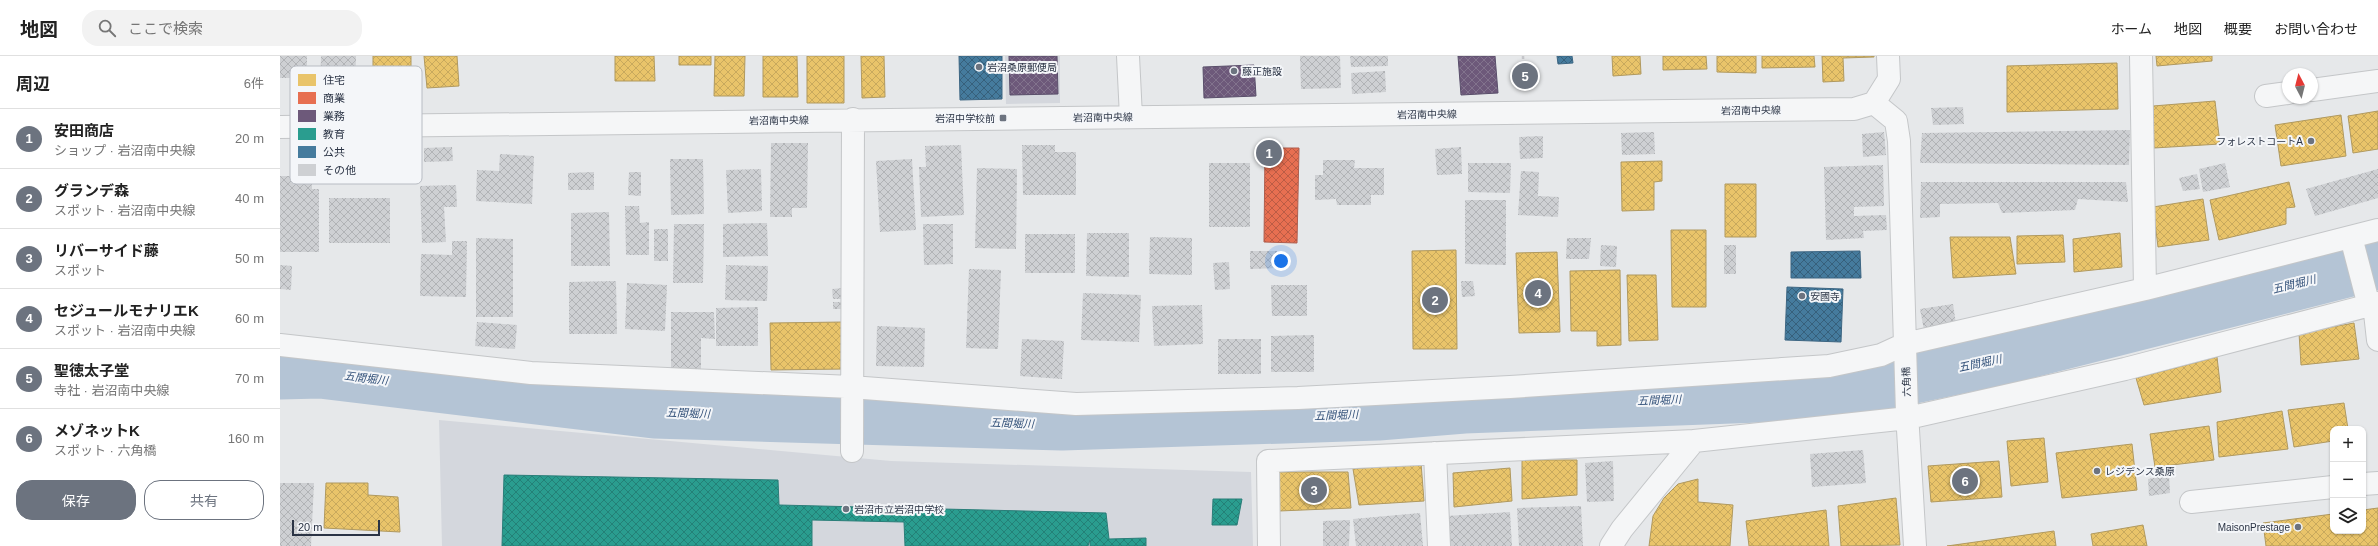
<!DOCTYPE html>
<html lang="ja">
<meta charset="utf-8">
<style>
body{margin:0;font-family:Helvetica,"Noto Sans JP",sans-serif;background:#f2f2f2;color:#222}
.controls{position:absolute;right:12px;bottom:12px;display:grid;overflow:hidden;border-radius:8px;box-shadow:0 1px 3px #0004}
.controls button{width:36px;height:36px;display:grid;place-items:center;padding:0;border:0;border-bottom:1px solid #e0e0e0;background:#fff;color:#222;font:20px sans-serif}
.compass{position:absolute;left:2002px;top:12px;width:36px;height:36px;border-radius:50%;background:#fff;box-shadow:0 1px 3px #0004;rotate:353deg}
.scale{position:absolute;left:12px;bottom:10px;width:88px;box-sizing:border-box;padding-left:4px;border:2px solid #2b3445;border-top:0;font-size:11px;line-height:14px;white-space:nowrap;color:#2b3445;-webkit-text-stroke:3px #f4f6f9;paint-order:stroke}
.you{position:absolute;left:1001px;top:205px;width:14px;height:14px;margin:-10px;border:3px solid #fff;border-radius:50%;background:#1a73e8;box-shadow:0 0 0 6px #1a73e833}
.badge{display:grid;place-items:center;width:26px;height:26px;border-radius:50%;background:#6c737f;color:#fff;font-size:13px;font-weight:700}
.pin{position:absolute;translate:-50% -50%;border:2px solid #fff;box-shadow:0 1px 4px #0006}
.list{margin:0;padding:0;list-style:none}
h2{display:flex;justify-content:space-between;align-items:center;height:52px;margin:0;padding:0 16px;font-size:17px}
h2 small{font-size:13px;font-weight:400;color:#767676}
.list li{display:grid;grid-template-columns:26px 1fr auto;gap:12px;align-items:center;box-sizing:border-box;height:60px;padding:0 16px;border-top:1px solid #e0e0e0}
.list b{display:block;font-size:15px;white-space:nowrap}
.list p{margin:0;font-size:13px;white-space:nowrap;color:#767676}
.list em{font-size:13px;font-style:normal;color:#767676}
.actions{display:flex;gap:8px;padding:12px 16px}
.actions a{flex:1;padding:9px 0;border:1px solid #6c737f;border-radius:16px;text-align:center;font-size:14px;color:#6c737f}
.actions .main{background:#6c737f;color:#fff}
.icon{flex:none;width:22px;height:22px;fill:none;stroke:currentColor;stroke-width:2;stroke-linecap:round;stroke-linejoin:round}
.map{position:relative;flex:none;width:2098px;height:490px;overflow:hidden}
header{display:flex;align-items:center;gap:24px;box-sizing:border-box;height:56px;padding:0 20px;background:#fff;border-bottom:1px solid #e0e0e0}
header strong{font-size:19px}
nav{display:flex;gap:22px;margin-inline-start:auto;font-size:14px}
.search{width:280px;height:36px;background:#f2f2f2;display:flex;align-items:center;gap:10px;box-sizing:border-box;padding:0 14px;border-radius:16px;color:#767676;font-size:15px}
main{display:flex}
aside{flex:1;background:#fff}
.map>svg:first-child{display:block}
.built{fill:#d4d7dd}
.homes{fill:url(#homes-cross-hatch);stroke:#b0995f}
.shops{fill:url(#shops-cross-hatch);stroke:#af5d4d}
.offices{fill:url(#offices-cross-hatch);stroke:#594e6a}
.schools{fill:url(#schools-cross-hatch);stroke:#2a7e79}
.public{fill:url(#public-cross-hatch);stroke:#3d6683}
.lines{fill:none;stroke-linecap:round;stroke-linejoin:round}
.river{stroke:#b4c4d5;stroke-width:53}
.building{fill:url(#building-cross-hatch)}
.minor-casing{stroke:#c4c6c8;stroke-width:24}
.path{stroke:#c5c6ca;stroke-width:2.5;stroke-dasharray:3 3;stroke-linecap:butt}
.minor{stroke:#f5f6f7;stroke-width:22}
.poi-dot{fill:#6c737f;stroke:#f4f6f9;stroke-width:1.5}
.labels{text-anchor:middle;stroke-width:4;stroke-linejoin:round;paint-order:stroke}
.poi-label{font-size:10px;fill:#2b3445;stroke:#f4f6f9;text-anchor:start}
.street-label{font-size:10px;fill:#2b3445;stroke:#f4f6f9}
.water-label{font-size:11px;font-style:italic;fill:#34527a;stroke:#f4f6f9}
.key{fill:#f4f6f9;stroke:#b8bcc3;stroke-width:1}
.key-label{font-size:11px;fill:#2b3445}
</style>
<header>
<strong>地図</strong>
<div class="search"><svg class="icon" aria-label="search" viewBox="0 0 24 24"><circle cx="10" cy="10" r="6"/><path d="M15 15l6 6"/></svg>ここで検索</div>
<nav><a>ホーム</a><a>地図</a><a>概要</a><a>お問い合わせ</a></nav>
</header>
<main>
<aside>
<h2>周辺<small>6件</small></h2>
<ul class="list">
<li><span class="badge">1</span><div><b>安田商店</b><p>ショップ · 岩沼南中央線</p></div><em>20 m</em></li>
<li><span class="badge">2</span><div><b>グランデ森</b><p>スポット · 岩沼南中央線</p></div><em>40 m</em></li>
<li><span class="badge">3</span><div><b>リバーサイド藤</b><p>スポット</p></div><em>50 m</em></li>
<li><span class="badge">4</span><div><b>セジュールモナリエK</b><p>スポット · 岩沼南中央線</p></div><em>60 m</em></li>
<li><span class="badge">5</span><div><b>聖徳太子堂</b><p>寺社 · 岩沼南中央線</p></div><em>70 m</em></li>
<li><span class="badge">6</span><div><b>メゾネットK</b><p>スポット · 六角橋</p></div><em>160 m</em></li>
</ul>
<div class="actions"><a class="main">保存</a><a>共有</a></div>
</aside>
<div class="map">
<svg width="2098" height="490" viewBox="0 0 2098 490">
<defs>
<pattern id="homes-cross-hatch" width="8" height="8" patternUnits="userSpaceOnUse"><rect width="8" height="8" fill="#e9c46a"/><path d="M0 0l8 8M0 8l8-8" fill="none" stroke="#c8a95d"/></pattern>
<pattern id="shops-cross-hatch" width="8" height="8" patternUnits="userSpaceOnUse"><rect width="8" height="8" fill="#e76f51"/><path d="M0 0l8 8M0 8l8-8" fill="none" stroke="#bb5c45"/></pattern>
<pattern id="offices-cross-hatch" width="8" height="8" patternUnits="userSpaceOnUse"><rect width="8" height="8" fill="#6d597a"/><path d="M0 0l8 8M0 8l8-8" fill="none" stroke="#82738d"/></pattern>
<pattern id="schools-cross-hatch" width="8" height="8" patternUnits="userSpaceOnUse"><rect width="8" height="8" fill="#2a9d8f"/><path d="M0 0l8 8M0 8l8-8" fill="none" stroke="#248177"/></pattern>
<pattern id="public-cross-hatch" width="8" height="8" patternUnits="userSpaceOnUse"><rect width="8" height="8" fill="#457b9d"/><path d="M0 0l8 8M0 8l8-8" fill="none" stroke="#37607b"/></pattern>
<pattern id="building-cross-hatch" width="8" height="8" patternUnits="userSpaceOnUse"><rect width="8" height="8" fill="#ced0d3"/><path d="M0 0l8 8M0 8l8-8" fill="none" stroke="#b1b3b6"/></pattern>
</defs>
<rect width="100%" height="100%" fill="#e6e8ea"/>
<path class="built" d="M725,0h55v47l-54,1z
M159,364l452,41 360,11 2,74h-811z"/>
<path class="homes" d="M93,0h38v30l-38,1z
M144,0h33l2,30 -32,2z
M335,0h39l1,25h-40z
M399,0h32v9h-32z
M435,0h30l-1,40h-30z
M483,0h34l1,41h-35z
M527,0h37v47h-37z
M581,0h23l1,41 -23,1z
M1332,0h28l1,18 -28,2z
M1383,0h43l1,13 -44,1z
M1437,0h39v17l-39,-1z
M1482,0h52l1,11 -53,1z
M1542,0h52v1l-31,1 1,23 -21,1z
M1876,0h56v5l-55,5z
M1837,7l1,46 -111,3v-46z
M1935,45l5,43 -66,4 -1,-42z
M2098,55v38l-25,4 -5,-37z
M2061,59l5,41 -65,10 -6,-41z
M1382,105v20l-8,1v28l-32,1 -1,-49z
M2009,126l6,25 -9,1v16l-67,16 -9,-40z
M1445,128h31v53h-31z
M1923,143l6,41 -51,7 -5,-40z
M1391,174h35v77h-34z
M1840,177l2,34 -48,5 -1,-33z
M1783,179l2,27 -48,2v-28z
M1670,181h60l6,37 -63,4z
M1176,194l1,99h-44l-1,-98z
M1277,196l3,80 -41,1 -3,-80z
M1340,214l1,75 -24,1v-15h-26l-1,-60z
M1347,219h29l2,65 -29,1z
M564,266l1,47 -74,1 -1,-47z
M2074,267l5,36 -58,6 -2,-32z
M1937,301l4,35 -77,13 -8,-27z
M2064,347l4,26h-15v12l-39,6 -6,-37z
M2002,355l6,38 -69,8 -2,-35z
M1929,370l5,34 -59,7 -5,-33z
M1764,382l4,44 -37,4 -4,-45z
M1852,388l5,46 -75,8 -6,-45z
M1242,404h55v35l-55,4z
M1719,405l3,36 -71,5 -3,-36z
M1141,407l3,38 -65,4 -6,-36z
M1230,412l2,33 -58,6 -1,-34z
M998,416h70l3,36 -72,3z
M1418,423v23l35,3 -3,41h-81l4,-30 11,-18 14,-14z
M46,427h42v12l30,2 2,35 -76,-4z
M1616,442l4,47 -59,1 -3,-40z
M2098,452v38h-112l-3,-23 70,-9v17h30v-21z
M1546,454l3,36h-80l-3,-25z
M1863,469l4,21h-54l-2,-12z
M1774,475l2,15h-109z"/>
<path class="shops" d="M985,92h34l-2,95 -33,-1z"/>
<path class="offices" d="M729,0h48l1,38 -48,1z
M1178,0h37l3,37 -37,2z
M974,9l2,31 -52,2 -1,-31z"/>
<path class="schools" d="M224,419l274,5 1,25 327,8 3,26 37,-1v8h-56v-6l-2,6h-183l-1,-24 -92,-2v26h-310z
M933,443h29l-5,26h-25z"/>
<path class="public" d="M679,0h43v43l-42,1z
M1277,0h15l1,7 -15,1z
M1580,195l1,27h-70v-26z
M1507,231l56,2 -2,53 -56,-2z"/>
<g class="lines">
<path class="river" d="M0,317l40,-1 334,40 408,12 316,-10 86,-7 374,-14 170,-36 370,-94"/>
</g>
<path class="building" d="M0,0h27v22h-27z
M41,0h35l-1,38 -35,-1z
M1020,0h40l1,32 -40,1z
M1070,0h38v10l-37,1z
M1105,15l1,21 -34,2 -1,-21z
M1683,51l1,17 -31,1 -2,-17z
M1850,74l-1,35 -209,-2 2,-30z
M1374,76l1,22 -33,1 -1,-22z
M1604,76l2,23 -23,2 -1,-23z
M1263,80v22l-23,1 -1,-22z
M491,87h37l-1,65h-15v9h-22z
M681,89l3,70 -43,2 -2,-50h7l-1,-21z
M742,89h33v7h21v43h-53z
M172,91l1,14 -29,1v-14z
M1181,91l1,27 -25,1 -2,-26z
M220,98l34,2 -2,48 -56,-3 1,-31 22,1z
M390,103h33l1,55 -33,1z
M632,103l4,71 -36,2 -4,-71z
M1043,104h32l-1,8h30v27h-13v10h-34l-1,-6 -21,1v-25h8z
M929,107h41v64h-41z
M1188,107h43l-1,30 -42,-1z
M1945,107l5,24 -27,5 -4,-23z
M1603,109l1,41 -30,1v9l32,-1 1,15 -24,1 1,7 -38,2 -2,-73z
M697,112l40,1 -1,80 -41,-1z
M481,113l1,42 -34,2 -2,-43z
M2098,113v29l-63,18 -9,-27z
M1241,115l18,1 -1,24 21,1 -1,20 -40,-2z
M314,116v18h-26v-17z
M349,116h12v24l-13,-1z
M1917,118l3,15 -17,2 -4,-13z
M0,120h32v13h7v63h-39z
M1641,126h205l2,20 -50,-3 -3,11 -73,3 -4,-10 -58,1v13l-20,1z
M176,129l1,22h-13l2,35 -24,1 -2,-57z
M49,142h61v45h-61z
M1185,144h41v65l-41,-1z
M345,150h14l1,17 9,-1v33h-23z
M329,156l1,54h-39v-53z
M487,167l1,33 -45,1v-33z
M394,168h30l-1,59h-30z
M643,168h30v40l-29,1z
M374,173h14v32h-14z
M807,177h42v44l-43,-1z
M745,178h50v39h-50z
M870,181l42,1v37l-43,-1z
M196,182l37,1v78h-37z
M1287,182h24l-2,21h-23z
M172,185h15l-1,56 -46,-1 1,-42 31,1z
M1321,189l16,1 -1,21 -16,-1z
M1444,189h12v29h-12z
M970,195h27v17l-27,1z
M949,206l1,27 -15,1 -2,-27z
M0,209l12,1 -1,24 -11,-1z
M446,209l42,1 -1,35 -42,-1z
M689,213l32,1 -3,79 -32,-1z
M336,225l1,53h-48v-52z
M1181,225h12l2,15 -13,1z
M347,227l40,2 -2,46 -40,-2z
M991,229h36v31h-35z
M563,232l1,11h-11l-1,-10z
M803,237l58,2 -2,47 -58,-2z
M553,246h10v7h-10z
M1673,248l3,20 -32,6 -4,-21z
M922,249l1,39 -49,2 -2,-40z
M478,251v39h-42v-38z
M391,256h43l1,27 -14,-1v36h-30z
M197,266l40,3 -2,24 -40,-3z
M597,270l48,2 -1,39 -48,-1z
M1034,279v37h-43v-36z
M742,283l42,2 -2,38 -42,-3z
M938,283h43v35h-43z
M1583,394l3,33 -54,4 -2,-33z
M1333,405l1,40 -27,1 -2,-39z
M1889,419l1,18 -21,3 -1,-17z
M0,427h34l-3,63h-31z
M1301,450l2,40h-64l-2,-38z
M1230,456l2,34h-63l-2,-30z
M1140,457l3,33h-67l-3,-27z
M1070,464l-1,26h-26v-25z"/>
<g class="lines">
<defs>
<path id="minor" d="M848,0l3,61
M1861,0l4,233
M2032,34l66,-9
M1986,40l22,-3
M1594,47l22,18 3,20 8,272 8,133
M0,71l1574,-18 20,-6 15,-24 -1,-23
M2071,181l18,69
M2094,248l4,36
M0,289l251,28 320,14 225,17 222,-6 212,-11 319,-21 52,-11 24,-11 240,-55 233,-59
M572,395l1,-332
M1155,397l4,93
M2083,428l15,-1
M1911,446l142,-15
M989,490l-1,-85 426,-20
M1331,490l11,-17 72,-88 214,-23 217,-49 253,-66"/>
</defs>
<use href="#minor" class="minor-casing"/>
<path class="path" d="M1243,0l1,30"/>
<use href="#minor" class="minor"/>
</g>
<g class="poi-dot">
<circle cx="699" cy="11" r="4"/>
<circle cx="954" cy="15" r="4"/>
<rect x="719" y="58" width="8" height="8" rx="2"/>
<circle cx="2031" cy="85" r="4"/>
<circle cx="1522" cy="240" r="4"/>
<circle cx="1817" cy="415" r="4"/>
<circle cx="566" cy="453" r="4"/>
<circle cx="2018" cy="471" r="4"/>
</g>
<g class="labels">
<g class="poi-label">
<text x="707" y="15">岩沼桑原郵便局</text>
<text x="962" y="19">藤正施設</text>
<text x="715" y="66" text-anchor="end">岩沼中学校前</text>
<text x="2023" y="89" text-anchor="end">フォレストコートA</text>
<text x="1530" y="244">安國寺</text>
<text x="1825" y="419">レジデンス桑原</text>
<text x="574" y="457">岩沼市立岩沼中学校</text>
<text x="2010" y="475" text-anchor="end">MaisonPrestage</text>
</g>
<g class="street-label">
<text transform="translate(1471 54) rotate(-1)" y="4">岩沼南中央線</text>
<text transform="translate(1147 58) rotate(-1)" y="4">岩沼南中央線</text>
<text transform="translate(823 61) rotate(-1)" y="4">岩沼南中央線</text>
<text transform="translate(499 64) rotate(-1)" y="4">岩沼南中央線</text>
<text transform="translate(1626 326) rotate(-92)" y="4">六角橋</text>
</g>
<g class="water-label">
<text transform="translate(2014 228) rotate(-14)" y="4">五間堀川</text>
<text transform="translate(1700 307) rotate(-12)" y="4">五間堀川</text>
<text transform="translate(86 322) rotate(7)" y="4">五間堀川</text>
<text transform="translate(1379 344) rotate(-2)" y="4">五間堀川</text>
<text transform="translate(408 357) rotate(2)" y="4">五間堀川</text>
<text transform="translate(1056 359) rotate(-2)" y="4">五間堀川</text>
<text transform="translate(732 367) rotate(2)" y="4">五間堀川</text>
</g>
</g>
<rect x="10" y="10" width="132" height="118" rx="6" class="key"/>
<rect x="18" y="18" width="18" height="12" fill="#e9c46a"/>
<rect x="18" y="36" width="18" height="12" fill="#e76f51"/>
<rect x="18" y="54" width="18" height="12" fill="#6d597a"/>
<rect x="18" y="72" width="18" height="12" fill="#2a9d8f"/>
<rect x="18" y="90" width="18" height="12" fill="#457b9d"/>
<rect x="18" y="108" width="18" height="12" fill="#ced0d3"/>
<g class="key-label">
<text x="43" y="28">住宅</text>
<text x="43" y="46">商業</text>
<text x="43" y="64">業務</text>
<text x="43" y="82">教育</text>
<text x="43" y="100">公共</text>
<text x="43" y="118">その他</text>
</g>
</svg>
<div class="controls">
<button>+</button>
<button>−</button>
<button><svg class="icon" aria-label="layers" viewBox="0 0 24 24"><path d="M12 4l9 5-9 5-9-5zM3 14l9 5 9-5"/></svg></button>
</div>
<svg class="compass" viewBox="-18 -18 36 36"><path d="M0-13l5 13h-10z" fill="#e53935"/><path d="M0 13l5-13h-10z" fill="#767676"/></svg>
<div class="scale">20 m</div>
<div class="you"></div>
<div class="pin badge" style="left:989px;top:97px">1</div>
<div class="pin badge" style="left:1155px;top:244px">2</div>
<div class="pin badge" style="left:1034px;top:434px">3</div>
<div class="pin badge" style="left:1258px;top:237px">4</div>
<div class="pin badge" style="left:1245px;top:20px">5</div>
<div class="pin badge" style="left:1685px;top:425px">6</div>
</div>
</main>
